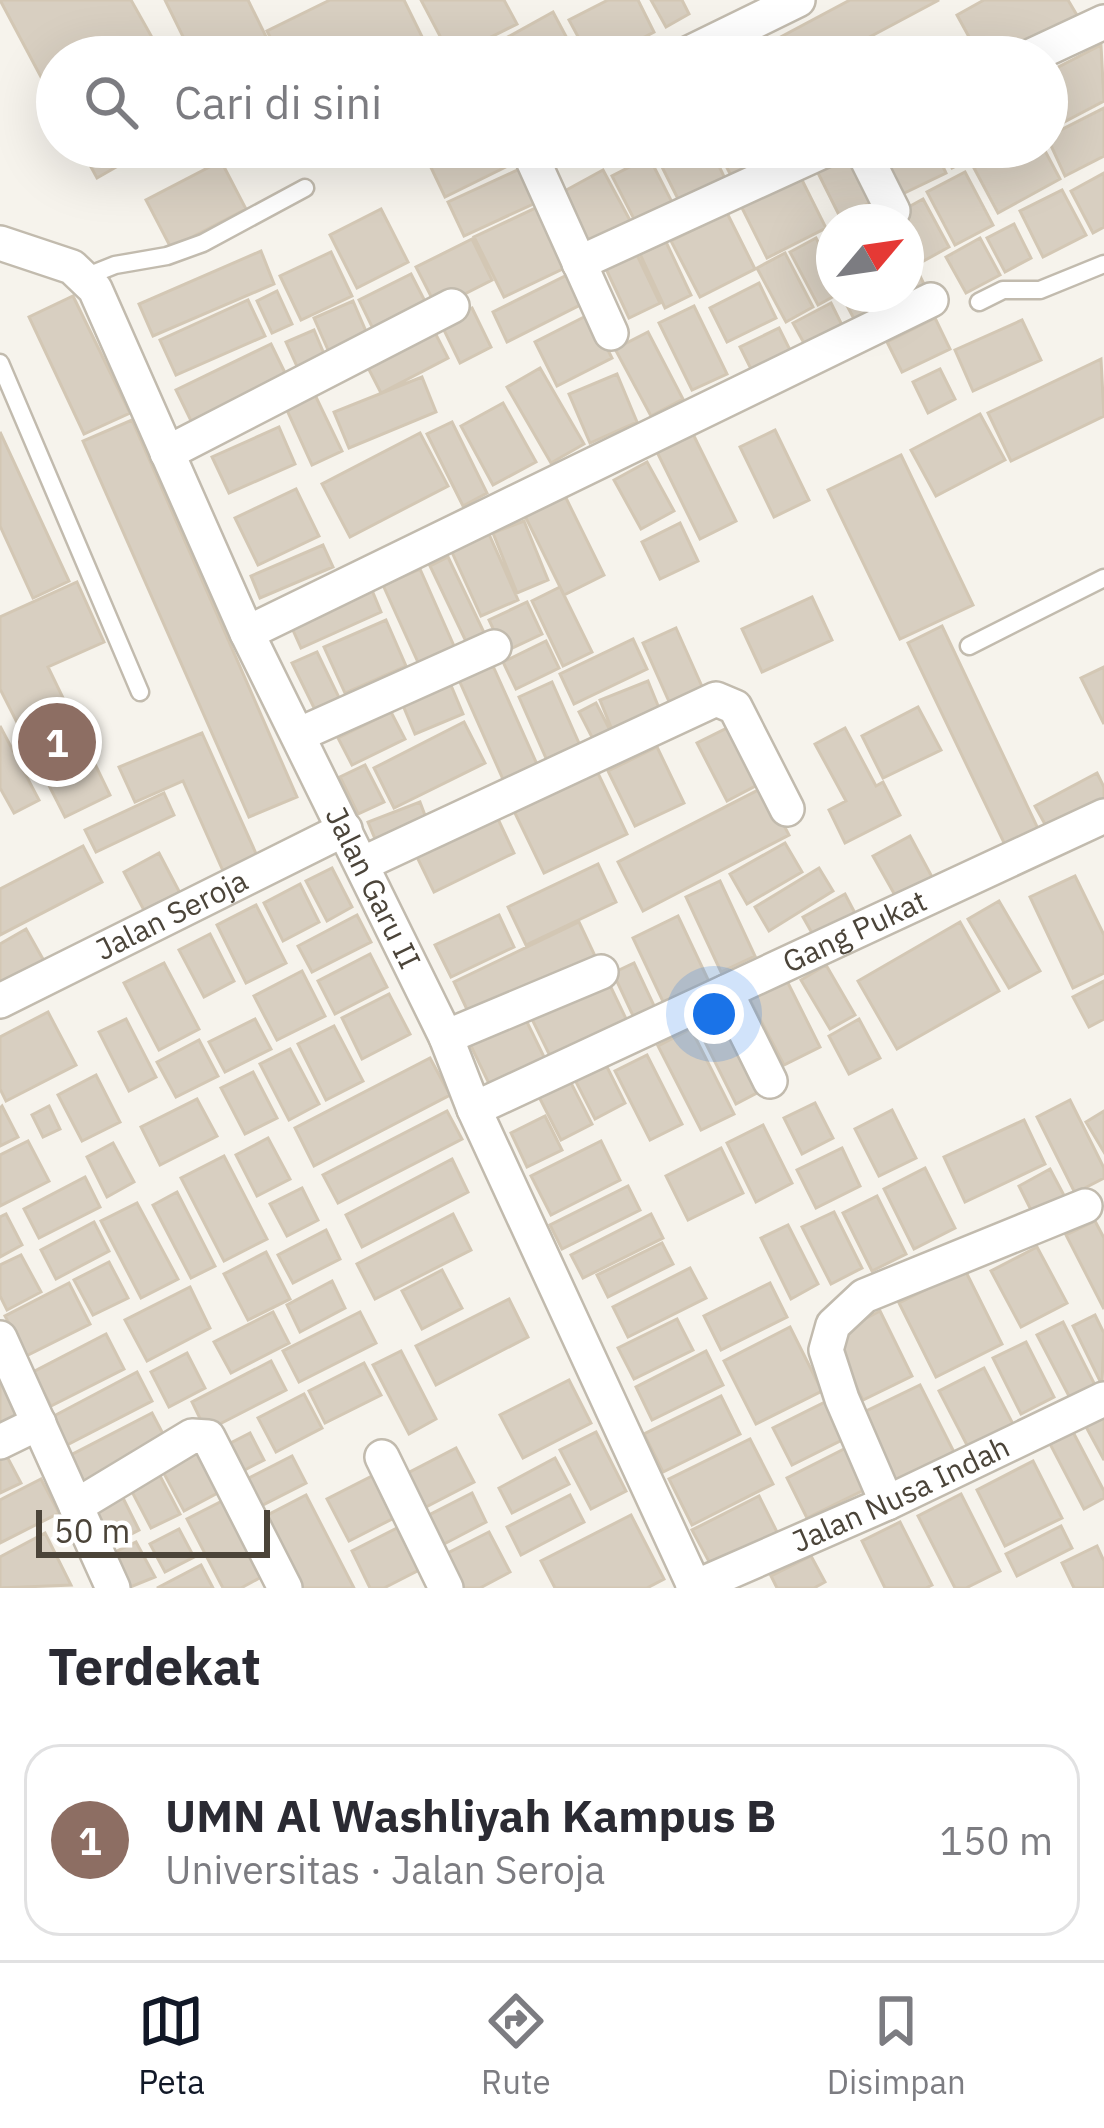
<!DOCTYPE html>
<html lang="id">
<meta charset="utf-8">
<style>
body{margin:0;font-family:"IBM Plex Sans",sans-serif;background:#f7f7f7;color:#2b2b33}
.compass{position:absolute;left:816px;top:204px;width:108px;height:108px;border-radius:50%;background:#fff;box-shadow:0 12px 48px #0002;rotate:61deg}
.scale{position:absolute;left:36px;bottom:30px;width:234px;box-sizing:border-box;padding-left:12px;border:6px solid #4b4439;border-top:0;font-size:33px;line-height:42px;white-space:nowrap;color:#4b4439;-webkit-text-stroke:9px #fff;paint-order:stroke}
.you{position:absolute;left:714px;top:1014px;width:42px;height:42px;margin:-30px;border:9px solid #fff;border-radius:50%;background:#1a73e8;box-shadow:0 0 0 18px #1a73e833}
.badge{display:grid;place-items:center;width:78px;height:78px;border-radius:50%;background:#111827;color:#fff;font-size:39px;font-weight:700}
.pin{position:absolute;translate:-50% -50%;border:6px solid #fff;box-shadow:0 3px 12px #0006}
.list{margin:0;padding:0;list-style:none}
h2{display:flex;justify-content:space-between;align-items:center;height:156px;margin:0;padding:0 48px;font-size:51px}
h2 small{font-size:39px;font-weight:400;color:#7c7c81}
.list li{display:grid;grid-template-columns:78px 1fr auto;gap:36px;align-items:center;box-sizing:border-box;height:192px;margin:0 24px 24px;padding:0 24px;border:3px solid #e1e1e2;border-radius:36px}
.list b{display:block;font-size:45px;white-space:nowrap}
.list p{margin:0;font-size:39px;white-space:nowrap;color:#7c7c81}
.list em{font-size:39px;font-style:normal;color:#7c7c81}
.icon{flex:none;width:66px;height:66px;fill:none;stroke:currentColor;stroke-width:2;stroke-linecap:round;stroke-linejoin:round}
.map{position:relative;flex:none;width:1104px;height:1588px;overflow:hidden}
.search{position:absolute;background:#fff;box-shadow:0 12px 48px #0002;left:36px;right:36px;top:36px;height:132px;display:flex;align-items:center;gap:30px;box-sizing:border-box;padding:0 42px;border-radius:66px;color:#7c7c81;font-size:45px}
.sheet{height:372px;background:#fff}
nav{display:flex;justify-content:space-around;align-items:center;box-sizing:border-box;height:168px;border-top:3px solid #e1e1e2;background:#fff;font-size:33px;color:#7c7c81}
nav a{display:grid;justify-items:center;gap:6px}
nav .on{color:#111827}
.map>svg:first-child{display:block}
.building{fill:#d8cfc1;stroke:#d3c7b4;stroke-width:3}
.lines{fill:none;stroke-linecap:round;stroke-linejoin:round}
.service-casing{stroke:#c2bbae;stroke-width:21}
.minor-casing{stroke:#c2bbae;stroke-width:38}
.service{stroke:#fff;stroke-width:16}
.minor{stroke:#fff;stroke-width:33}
.labels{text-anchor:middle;stroke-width:10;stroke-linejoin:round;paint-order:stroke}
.street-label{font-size:30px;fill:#4b4439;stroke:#fff}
</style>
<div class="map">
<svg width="1104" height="1588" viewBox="0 0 1104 1588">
<rect width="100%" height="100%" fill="#f6f3ec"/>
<path class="building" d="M0,0h131l32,57h-106v50z
M165,0h83l28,57h-83z
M330,0h74l28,57h-152l-13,-26z
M421,0h83l13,24 -66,33z
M608,0h30l16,32 -48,25h-17l-20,-37z
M651,0h31l7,14 -23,13z
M850,0h89l-107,57h-89z
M984,0h84l10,17 -71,40h-27l-23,-42z
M553,12l24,45h-85l-4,-9z
M1101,45l3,56 -57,30v-58z
M1104,108v48l-39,20 -18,-39z
M80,147h71l-54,31z
M441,147h77l6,11 -79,39 -20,-42z
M683,147h27l19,40 -46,22 -25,-50z
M716,147h69l5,9 -54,29z
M847,147l33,51 -40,19 -27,-54z
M870,147h64l12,26 -52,25z
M941,147h37l3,6 -29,15z
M1013,147h30l17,32 -62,34 -24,-45z
M649,157l26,51 -37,19 -26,-51z
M221,161l25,48 -75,39 -25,-48z
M526,166l16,34 -78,36 -16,-34z
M796,168l30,60 -59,30 -30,-60z
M603,170l30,56 -44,24 -30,-56z
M965,172l28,53 -38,20 -28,-53z
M1104,173v54l-11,6 -22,-42z
M1062,190l24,45 -43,22 -23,-46z
M923,199l26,48 -29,16 -14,-27v-14h-8l-4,-7z
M544,204l29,60 -69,33 -30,-60z
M381,209l27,53 -51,26 -27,-53z
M727,213l28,56 -55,28 -29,-56z
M1014,224l17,34 -26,14 -18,-34z
M816,238l18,34v22h4l-20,11 -28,-53z
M980,238l20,37 -34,18 -20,-36z
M472,239l20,41 -55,28 -21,-41z
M666,242l25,53 -26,13 -25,-54z
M261,251l13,33 -121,52 -14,-32z
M331,252l21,44 -51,24 -21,-44z
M785,253l28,54 -27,15 -29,-54z
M637,255l23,48 -31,15 -23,-49z
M914,264l16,32 -69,36 -17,-32 11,-6h51v-26z
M575,271l15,29 -83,42 -14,-30z
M411,274l19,37 -53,26 -18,-37z
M759,283l17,35 -49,24 -17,-34z
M277,291l15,33 -20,9 -15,-32z
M73,296l57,117 -46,21 -55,-117z
M248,300l17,36 -89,39 -16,-35z
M353,301l15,35 -39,16 -15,-34z
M831,303l17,34 -37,19 -18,-33z
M694,306l33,68 -35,16 -33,-67z
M472,308l19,39 -31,16 -19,-39z
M590,314l22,44 -55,28 -22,-44z
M935,318l15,31 -48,23 -15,-30z
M1022,320l19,40 -68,31 -18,-41z
M430,323l18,35 -67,35 -18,-35z
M779,328l18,36 -39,19 -18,-36z
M314,330l13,31 -27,12 -14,-31z
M648,332l35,67 -32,17 -36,-67z
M271,344l20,41 -95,46 -20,-41z
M1101,359l3,57 -93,45 -23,-48z
M540,368l44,76 -33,19 -44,-76z
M940,369l15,30 -27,14 -15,-31z
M617,374l20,48 -47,21 -21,-49z
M422,377l14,35 -87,36 -15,-36z
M315,395l27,56 -30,14 -26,-57z
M503,403l33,59 -43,23 -32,-59z
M980,414l25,46 -69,36 -25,-46z
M132,420l165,377 -48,20 -166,-376z
M452,422l35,71 -24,13 -36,-72z
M689,426l47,95 -36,18 -47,-95z
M279,427l16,37 -66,29 -17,-36z
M775,430l34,70 -35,17 -34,-70z
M0,432l69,149 -36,17 -33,-72z
M420,433l28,53 -98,51 -28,-53z
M901,455l72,150 -73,34 -72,-149z
M647,462l27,49 -33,18 -27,-49z
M296,489l23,47 -61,29 -23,-47z
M563,492l41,83 -40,20 -41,-83z
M524,521l24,59 -31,13 -24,-60z
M680,523l18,38 -38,18 -18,-37z
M489,534l29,66 -37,16 -30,-66z
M323,545l10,22 -73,31 -9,-22z
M448,557l41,86 -18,9 -41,-86z
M420,569l38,86 -36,16 -39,-86z
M77,582l27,60 -56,25 62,128 -45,22 -65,-128v-72z
M369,583l12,29 -80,36 -13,-29z
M560,587l32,65 -29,14 -31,-65z
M812,597l20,43 -70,32 -20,-43z
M527,602l15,32 -38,18 -15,-32z
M386,620l20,46 -61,27 -21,-46z
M942,626l99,209 -33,16 -100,-208z
M676,628l28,63 -33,15 -28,-63z
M633,639l14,30 -73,35 -14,-30z
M546,641l13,27 -43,21 -13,-27z
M317,652l28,58 -24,12 -29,-59z
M493,666l47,105 -34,15 -47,-106z
M1104,667v57l-23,-46z
M648,681l17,42 -48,19 -17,-42z
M552,682l30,68 -33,15 -30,-68z
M450,683l13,31 -48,20 -13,-31z
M596,703l17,33 -17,9 -17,-33z
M918,707l23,43 -58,28 -21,-42z
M391,712l14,27 -53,26 -14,-27z
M464,722l21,41 -91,45 -20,-40z
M0,726l39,74 -25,13 -14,-25z
M731,726l30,57 -34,18 -30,-58z
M845,728l31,58 7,-4 17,33 -55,28 -16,-33 17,-9 -31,-57z
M202,733l56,125 -34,15 -41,-92 -48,21 -16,-35z
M657,747l27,56 -49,23 -27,-55z
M365,765l19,37 -26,12 -18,-37z
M595,767l32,67 -83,39 -32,-66z
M1097,773l7,14v20l-53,28 -16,-29z
M764,787l25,48 -146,76 -25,-49z
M164,793l10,22 -78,37 -11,-22z
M420,802l9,24 -51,20 -10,-24z
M498,819l16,34 -80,39 -17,-35z
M910,836l22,41 -36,20 -23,-41z
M785,843l17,29 -55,32 -17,-30z
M83,846l19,36 -102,53v-46z
M159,853l23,44 -35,19 -23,-44z
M598,864l18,38 -90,43 -18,-38z
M332,868l20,39 -25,14 -21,-40z
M819,868l14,23 -64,40 -14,-24z
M1075,876l29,59v38l-31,15 -43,-91z
M720,881l35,75 -34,16 -35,-75z
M300,884l19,38 -36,19 -19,-38z
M845,894l13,25 -41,23 -14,-25z
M999,901l41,70 -31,17 -41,-69z
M256,905l30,58 -40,20 -29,-58z
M357,915l14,27 -59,30 -14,-26z
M499,915l15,32 -63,30 -16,-32z
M678,916l34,72 -45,22 -34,-72z
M579,922l17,36 -125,60 -17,-36z
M960,922l39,69 -102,58 -39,-68z
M26,929l22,39 -48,27v-51z
M210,934l24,47 -30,16 -25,-47z
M370,954l17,33 -52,27 -17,-33z
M164,963l35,66 -40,21 -35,-67z
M634,963l23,49 -21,10 -23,-49z
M826,965l29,50 -25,14 -29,-49z
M302,971l23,45 -48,24 -23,-44z
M606,977l23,48 -76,37 -24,-49z
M785,977l35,70 -36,18 -36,-69z
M1104,981v38l-15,8 -16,-30z
M389,994l21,40 -48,25 -20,-41z
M730,1003l42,82 -36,19 -42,-84z
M48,1012l28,53 -70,36 -6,-12v-52z
M525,1018l23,47 -55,27 -23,-48z
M126,1019l30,58 -27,14 -30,-59z
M255,1019l16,30 -46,23 -16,-30z
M859,1019l21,39 -31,16 -20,-38z
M334,1026l29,55 -37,19 -28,-56z
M691,1029l43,85 -33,16 -43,-84z
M199,1040l19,36 -42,21 -19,-35z
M290,1049l29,55 -30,16 -29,-56z
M647,1055l35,69 -32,16 -35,-69z
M430,1058l20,37 -136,71 -19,-38z
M605,1063l20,40 -30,16 -21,-41z
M253,1072l24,46 -32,16 -24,-46z
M96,1075l24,47 -38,19 -24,-46z
M569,1079l23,45 -31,16 -23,-45z
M197,1099l20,37 -57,29 -19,-38z
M1070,1100l34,68v10l-29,15 -38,-76z
M815,1103l18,35 -31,16 -18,-36z
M2,1106l16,31 -18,9v-38z
M49,1106l11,23 -17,8 -11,-22z
M892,1110l24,48 -37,18 -24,-47z
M447,1111l15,28 -124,64 -15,-28z
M1104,1111v41l-18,-30z
M545,1116l17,34 -35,17 -16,-34z
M1024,1120l21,44 -80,38 -21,-45z
M763,1125l29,58 -36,19 -29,-59z
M268,1138l22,41 -33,17 -21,-41z
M28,1141l21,40 -49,25v-51z
M601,1141l19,39 -69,35 -20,-39z
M113,1143l21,39 -27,15 -20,-40z
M721,1148l22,45 -55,27 -22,-44z
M842,1148l18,38 -44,22 -19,-38z
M224,1156l43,83 -43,22 -43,-83z
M452,1159l16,33 -106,55 -16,-32z
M925,1168l30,60 -41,21 -30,-60z
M1050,1169l18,34 -32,17 -17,-34z
M85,1177l15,30 -61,31 -15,-29z
M628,1186l12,24 -78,39 -12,-24z
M302,1188l16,32 -31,16 -17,-32z
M177,1192l38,74 -24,12 -38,-73z
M877,1196l29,58 -34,17 -29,-58z
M137,1203l41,76 -37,19 -40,-77z
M834,1212l28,56 -31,16 -29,-57z
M6,1214l16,31 -22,12v-40z
M453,1214l18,36 -96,49 -18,-35z
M651,1214l12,24 -80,40 -12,-23z
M1095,1221l9,17v71l-38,-74z
M94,1222l15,29 -53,28 -15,-29z
M788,1225l30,59 -27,15 -30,-61z
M326,1230l14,29 -47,24 -15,-28z
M662,1243l11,21 -65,33 -11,-22z
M1037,1247l30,56 -46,24 -30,-56z
M266,1252l24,47 -42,21 -24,-46z
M21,1255l20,37 -34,18 -7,-14v-31z
M109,1262l19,36 -35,17 -19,-35z
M690,1268l16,30 -78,39 -15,-30z
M442,1270l20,38 -40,21 -20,-38z
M965,1270l37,74 -66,33 -37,-74z
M332,1281l13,27 -45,24 -13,-27z
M69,1283l21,41 -64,32 -21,-40z
M770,1283l17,34 -66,33 -17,-34z
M190,1287l20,41 -63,33 -22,-41z
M509,1299l19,38 -92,48 -20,-39z
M880,1311l32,65 -49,24 -33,-63z
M273,1312l16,31 -58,30 -17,-31z
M360,1312l16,31 -77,39 -16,-31z
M1095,1315l9,18 -2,52 -29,-59z
M677,1319l16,31 -59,29 -16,-31z
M1063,1322l32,63 -25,13 -33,-63z
M790,1327l32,64 -66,33 -32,-63z
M106,1334l18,35 -73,37 -18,-34z
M1026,1342l28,55 -33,17 -28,-56z
M401,1351l35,68 -27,15 -36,-69z
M706,1351l17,34 -71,35 -16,-33z
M187,1353l18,35 -36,19 -18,-35z
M271,1361l15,29 -80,41 -14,-29z
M364,1363l17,32 -56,28 -16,-32z
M984,1368l29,56 -45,23 -29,-56z
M137,1372l15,29 -87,45 -15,-28z
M0,1378l22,42 -22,11z
M569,1380l22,43 -68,35 -23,-43z
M920,1385l34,67 -60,30 -34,-68z
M304,1394l18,34 -46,24 -18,-34z
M721,1396l19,38 -77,38 -19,-38z
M825,1402l19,37 -52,26 -19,-37z
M1104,1412v48l-20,-37z
M152,1413l18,34 -85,44 -18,-34z
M596,1432l30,59 -35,18 -31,-59z
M1073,1432l31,59v7l-20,11 -34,-65z
M250,1433l14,27 -29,15 -14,-27z
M750,1439l23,45 -81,41 -23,-46z
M203,1446l22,43 -41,22 -23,-43z
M456,1448l18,34 -50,26 -18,-34z
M846,1448l20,41 -59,29 -20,-40z
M4,1451l17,32 -21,10v-39z
M292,1456l14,27 -53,27 -14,-27z
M555,1458l14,26 -57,29 -13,-25z
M1033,1461l29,57 -57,28 -28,-56z
M159,1474l21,40 -29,14 -21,-40z
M374,1475l22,42 -47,24 -22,-42z
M41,1479l18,34 -59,30v-43z
M472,1493l14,29 -42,22 -15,-29z
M121,1494l18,36 -29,15 -18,-36z
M961,1494l39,77 -34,17h-11l-37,-72z
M306,1495l48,93h-61l-35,-68z
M570,1495l14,27 -63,33 -14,-28z
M759,1496l20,40 -66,33 -21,-39z
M226,1499l39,76 -24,13h-18l-36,-69z
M631,1515l33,64 -17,9h-92l-14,-27z
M900,1522l32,63 -6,3h-41l-23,-47z
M1061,1526l11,22 -55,28 -11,-22z
M397,1528l22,42 -35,18h-14l-18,-37z
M179,1529l15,28 -29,15 -15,-28z
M489,1532l21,40 -30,16h-19l-17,-33z
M45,1533l26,52 -71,3v-31z
M136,1542l19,35 -27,11 -17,-34z
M1097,1546l7,15v27h-30l-12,-25z
M811,1556l14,26 -11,6h-37l-6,-12z
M201,1565l12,23h-56z"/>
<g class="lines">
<defs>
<path id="service" d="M85,277l30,-12 52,-9 36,-13 102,-55
M979,302l24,-12h37l64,-26
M0,363l140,329
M969,646l135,-68"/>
<g id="minor">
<path d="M681,57l117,-57"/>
<path d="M1029,57l75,-35"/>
<path d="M527,147l84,186"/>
<path d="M861,147l32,64"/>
<path id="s1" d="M0,243l72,24 23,22 152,344 199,404 28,72 221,479"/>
<path d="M579,263l253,-116"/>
<path d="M167,453l285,-147"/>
<path d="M247,633l684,-333"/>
<path d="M298,735l196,-88"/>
<path d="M362,864l354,-165 19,8 52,102"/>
<path d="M726,992l44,89"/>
<path id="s2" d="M0,1001l345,-172"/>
<path d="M446,1037l155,-65"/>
<path id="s3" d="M474,1109l630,-293"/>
<path d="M0,1338l113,250"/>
<path d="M0,1442l39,-19"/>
<path d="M382,1457l64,131"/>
<path d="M887,1503l-45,-104 -16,-49 7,-25 31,-29 221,-90"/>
<path d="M76,1506l116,-70 16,1 77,151"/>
<path id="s4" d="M693,1588l194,-85 217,-104"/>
</g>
</defs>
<use href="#service" class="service-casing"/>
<use href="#minor" class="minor-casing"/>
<use href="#service" class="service"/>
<use href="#minor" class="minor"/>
</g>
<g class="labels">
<g class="street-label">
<text dy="10" stroke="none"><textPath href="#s1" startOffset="768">Jalan Garu II</textPath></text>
<text dy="10" stroke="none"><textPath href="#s2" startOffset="192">Jalan Seroja</textPath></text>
<text dy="10" stroke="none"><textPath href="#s3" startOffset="420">Gang Pukat</textPath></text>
<text dy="10" stroke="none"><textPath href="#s4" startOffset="228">Jalan Nusa Indah</textPath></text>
</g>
</g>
</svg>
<svg class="compass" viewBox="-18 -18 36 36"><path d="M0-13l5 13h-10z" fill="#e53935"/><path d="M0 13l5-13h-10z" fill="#7c7c81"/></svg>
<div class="scale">50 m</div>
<div class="you"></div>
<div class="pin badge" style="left:57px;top:742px;background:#8d6e63">1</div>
<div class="search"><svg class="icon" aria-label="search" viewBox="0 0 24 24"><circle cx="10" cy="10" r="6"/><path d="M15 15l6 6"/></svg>Cari di sini</div>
</div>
<section class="sheet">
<h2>Terdekat<small></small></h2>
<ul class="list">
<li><span class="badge" style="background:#8d6e63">1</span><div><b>UMN Al Washliyah Kampus B</b><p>Universitas · Jalan Seroja</p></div><em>150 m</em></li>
</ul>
</section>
<nav>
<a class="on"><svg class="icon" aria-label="map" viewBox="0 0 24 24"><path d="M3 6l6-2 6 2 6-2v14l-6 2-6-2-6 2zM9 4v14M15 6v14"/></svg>Peta</a>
<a><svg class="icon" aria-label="directions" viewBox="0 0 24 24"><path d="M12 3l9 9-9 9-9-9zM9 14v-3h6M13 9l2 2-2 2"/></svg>Rute</a>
<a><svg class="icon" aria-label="saved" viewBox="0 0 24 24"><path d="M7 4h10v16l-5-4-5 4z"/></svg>Disimpan</a>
</nav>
